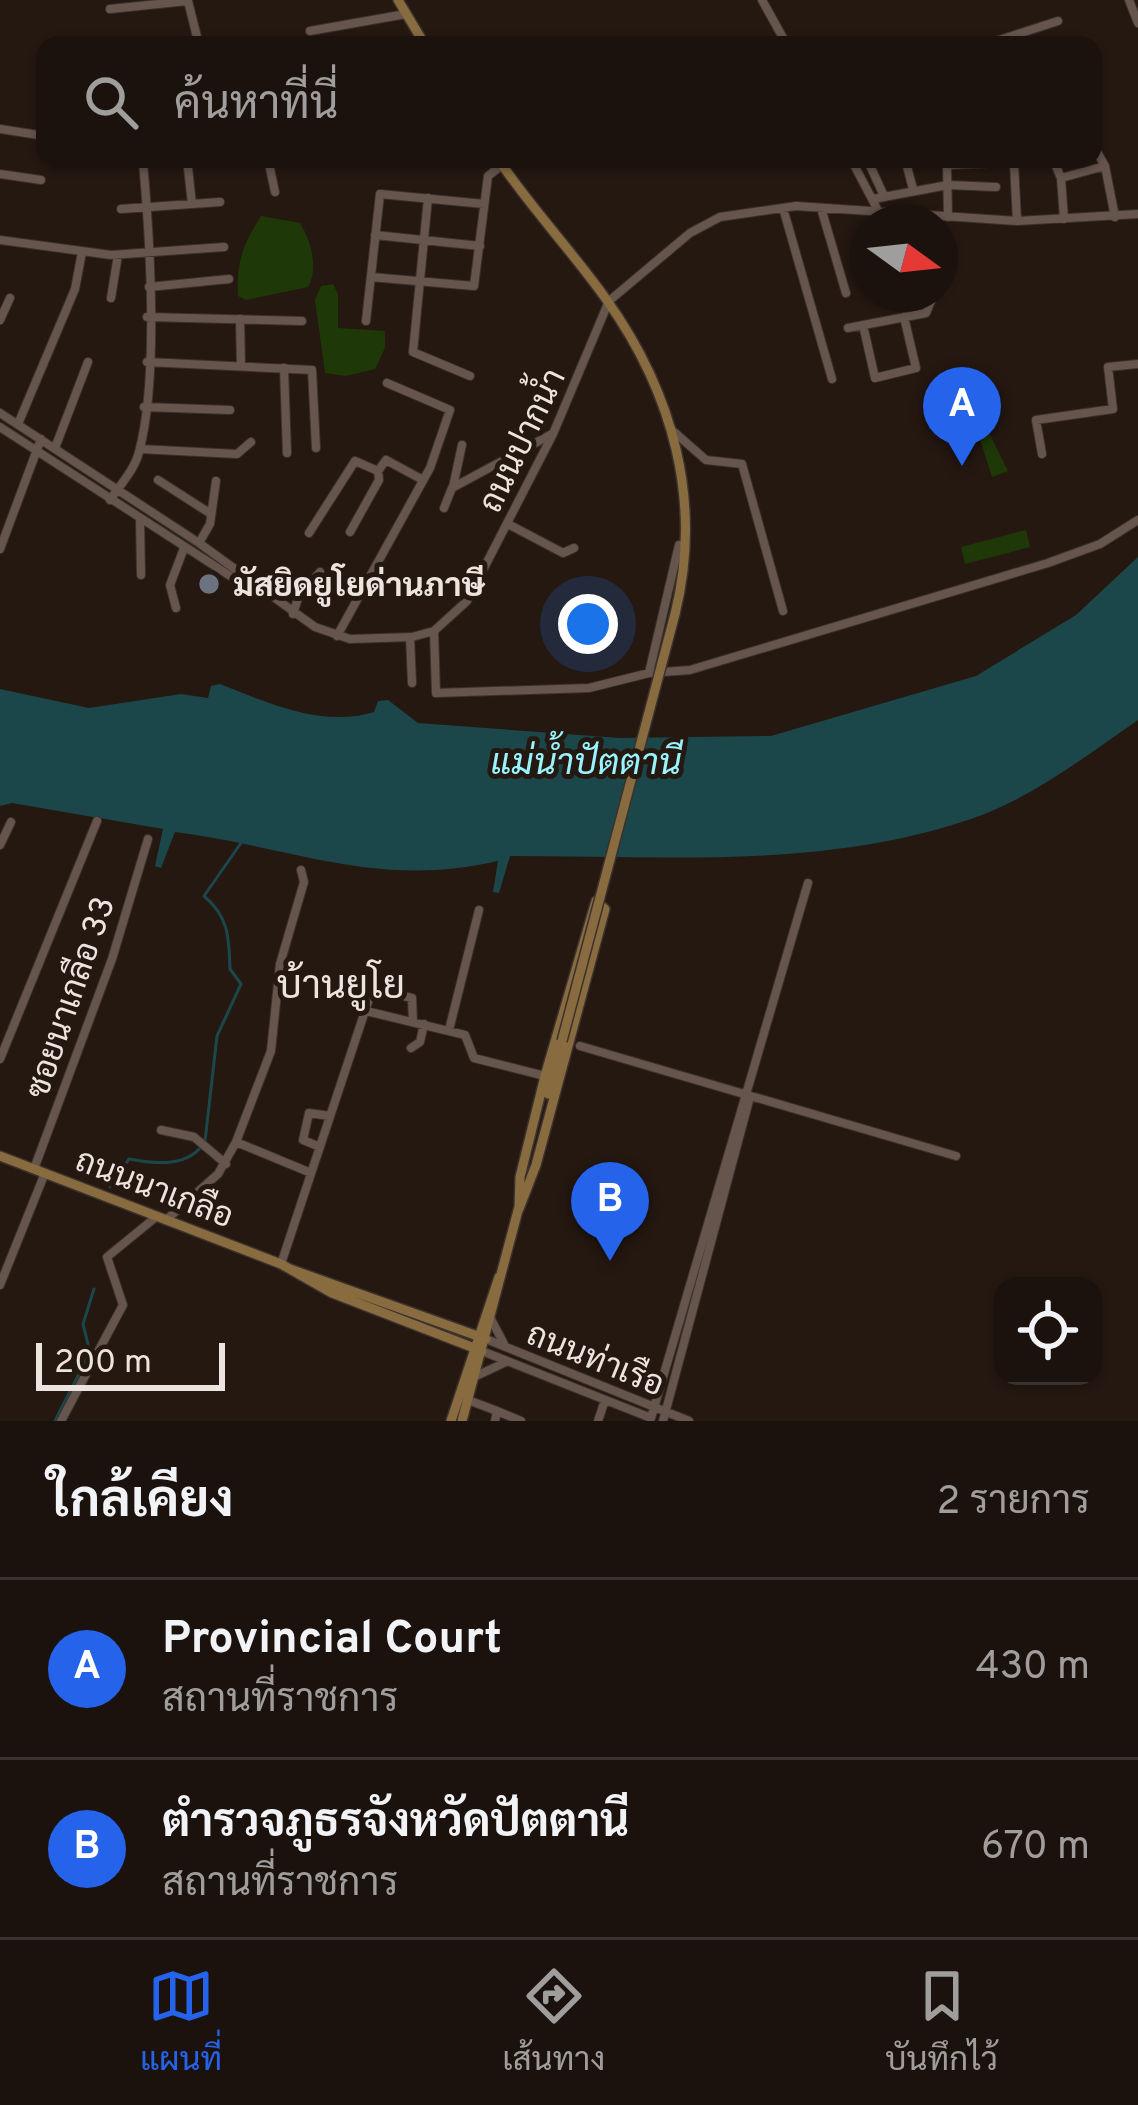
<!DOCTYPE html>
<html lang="th">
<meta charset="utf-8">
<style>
body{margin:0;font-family:Overpass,Sarabun,sans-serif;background:#251b16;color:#f1f3f6}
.controls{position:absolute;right:36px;bottom:36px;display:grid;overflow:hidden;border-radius:24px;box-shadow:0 3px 9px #0004}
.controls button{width:108px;height:108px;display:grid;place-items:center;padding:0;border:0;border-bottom:3px solid #3a322e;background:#1c120d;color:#f1f3f6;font:60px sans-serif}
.compass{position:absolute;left:850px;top:204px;width:108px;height:108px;border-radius:50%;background:#1c120d;box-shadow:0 3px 9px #0004;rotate:105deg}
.scale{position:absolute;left:36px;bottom:30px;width:189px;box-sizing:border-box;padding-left:12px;border:6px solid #eee4df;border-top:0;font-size:33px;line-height:42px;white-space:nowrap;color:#eee4df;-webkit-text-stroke:9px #251811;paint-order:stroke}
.you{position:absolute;left:588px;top:624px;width:42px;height:42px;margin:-30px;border:9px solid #fff;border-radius:50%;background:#1a73e8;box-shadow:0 0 0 18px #1a73e833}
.badge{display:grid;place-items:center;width:78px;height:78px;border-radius:50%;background:#2563eb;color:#fff;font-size:39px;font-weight:700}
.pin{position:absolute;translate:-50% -99px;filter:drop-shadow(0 3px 6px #0008)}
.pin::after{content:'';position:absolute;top:63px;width:42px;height:36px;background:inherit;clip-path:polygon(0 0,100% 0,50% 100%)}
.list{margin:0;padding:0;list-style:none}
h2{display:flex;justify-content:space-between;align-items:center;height:156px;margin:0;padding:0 48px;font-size:51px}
h2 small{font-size:39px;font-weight:400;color:#a09e9d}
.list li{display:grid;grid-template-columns:78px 1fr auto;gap:36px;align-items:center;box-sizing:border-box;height:180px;padding:0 48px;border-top:3px solid #3a322e}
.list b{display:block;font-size:45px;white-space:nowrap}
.list p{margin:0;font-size:39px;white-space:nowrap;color:#a09e9d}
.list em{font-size:39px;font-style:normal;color:#a09e9d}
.icon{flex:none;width:66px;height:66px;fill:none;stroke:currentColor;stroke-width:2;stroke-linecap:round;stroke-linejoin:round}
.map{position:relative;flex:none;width:1138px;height:1421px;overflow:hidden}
.search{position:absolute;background:#1c120d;box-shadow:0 3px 9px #0004;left:36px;right:36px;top:36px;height:132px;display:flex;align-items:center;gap:30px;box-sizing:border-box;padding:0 42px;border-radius:24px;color:#a09e9d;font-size:45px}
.sheet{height:516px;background:#1c120d}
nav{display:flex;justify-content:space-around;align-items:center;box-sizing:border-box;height:168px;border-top:3px solid #3a322e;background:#1c120d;font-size:33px;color:#a09e9d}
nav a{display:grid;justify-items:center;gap:6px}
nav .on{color:#2563eb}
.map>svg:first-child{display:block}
.green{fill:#1f3807}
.water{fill:#1b474b}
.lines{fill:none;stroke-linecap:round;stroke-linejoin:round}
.stream{stroke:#1b474b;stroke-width:3}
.minor-casing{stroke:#3b312d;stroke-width:10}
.major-casing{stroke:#3b312d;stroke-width:12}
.minor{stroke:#66554d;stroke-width:8}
.major{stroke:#886b3f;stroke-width:9}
.major-bridge-casing{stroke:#3b312d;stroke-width:12;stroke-linecap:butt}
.major-bridge{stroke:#886b3f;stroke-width:9}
.worship-dot{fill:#6b7280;stroke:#251811;stroke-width:4.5}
.labels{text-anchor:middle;stroke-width:10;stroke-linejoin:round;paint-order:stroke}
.street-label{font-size:33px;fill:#eee4df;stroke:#251811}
.poi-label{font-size:33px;font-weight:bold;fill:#eee4df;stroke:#251811;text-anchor:start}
.water-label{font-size:36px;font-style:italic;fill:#98f4fe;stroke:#251811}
.quarter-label{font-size:39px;fill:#eee4df;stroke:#251811}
</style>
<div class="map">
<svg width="1138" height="1421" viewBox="0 0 1138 1421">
<rect width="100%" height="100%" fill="#251811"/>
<path class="green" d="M261,216l39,7c11,17 19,47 8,64l-62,13 -8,-4c-2,-33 5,-52 23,-80z
M333,284l5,10v34l47,3v17l-10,21 -29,7 -21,-3 -10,-73 6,-14z
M978,411l30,60 -16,6 -16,-50 -7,-6 -10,3 -2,-7z
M1026,530l4,17 -65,17 -4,-17z"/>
<path class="water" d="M1138,557v163c-48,33 -101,74 -156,95 -149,55 -316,41 -472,41l-11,37 -6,-1 5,-31c-122,28 -205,-14 -323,-29l-14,36 -6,-2 8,-37 -151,-26 -12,3v-117l89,19 92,-14 27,4 3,-12 9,-2c48,19 103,44 154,28l4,-11 10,-1 30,23 202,15 151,-2 205,-60 100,-61z"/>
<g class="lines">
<path class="stream" d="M110,1187l19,-28c26,5 61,9 76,-18l12,-105 24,-52 -11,-15c-1,-31 -1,-52 -26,-73l37,-53
M55,1421l35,-69 -7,-28 11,-35"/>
<defs>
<path id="minor" d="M762,0l25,45
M1129,0l9,23
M188,1l11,44
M110,9l77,-8
M310,31l96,-17
M984,45l74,-24
M0,129l45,7
M1093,145l12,21 10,51
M187,159l5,45
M268,159l7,33
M851,159l33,63
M867,159l17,37
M905,159l8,30
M941,159l6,6 1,52
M1053,159l8,19 3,41
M1014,163l3,58
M947,165l67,-3
M0,174l41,6
M1061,178l44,-12
M428,198l-15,154 57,24
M873,199l75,-14 48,2
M783,208l49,171
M821,208l25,85
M121,209l99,-7
M375,235l105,11
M0,240l111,15 113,-8
M371,277l103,9 14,-110 14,-11
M149,287l80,-8
M111,298l7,-43
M147,317l155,4
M240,319l1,47
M0,320l10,-22
M366,321l14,-127 104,10
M863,325l12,53 41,-10 -12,-51
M848,328l78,-15 5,-12 -4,-7
M147,362l165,8 4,78
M284,368l3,85
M144,407l86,3
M0,413l199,130 116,84 35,12 62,-2 22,-6 33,-30 86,-167 56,-133 81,-68 30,-16 76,-11 221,15 121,-7
M18,424l57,-135 7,-37
M0,427l255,165
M673,431l33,29 36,4 41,147
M55,448l33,-86
M140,449l97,5 14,-12
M1042,454l-6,-34 77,-11 -5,-42 30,-3
M158,480l53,34
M453,487l9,-42
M110,500c10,-15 25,-31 29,-48 20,-74 11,-213 4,-290
M444,508l8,-20 100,-54
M140,520l1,55
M508,524l55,29 11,-5
M350,532l29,-52 -1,-9
M309,533l46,-72 23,10 8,-11 37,20
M199,543l11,-19 6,-43
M0,549l41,-110
M176,608l-6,-23 14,-37
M293,614l6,-19 21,-23
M434,631l2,62 153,-5 60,-15 41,-3 358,-107 52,-19 38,-24
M337,636l93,-168 20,-58 -63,-27
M410,637l2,46
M649,673l30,-128
M0,845l11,-23
M353,984l59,14 1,24
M366,1011l99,24 9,23 71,18
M449,1030l30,-120
M580,1046l376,110
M411,1048l9,-6 4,-18
M0,1059l97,-238
M161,1130l33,7 32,27
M236,1142l75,31
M320,1147l-17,-7 6,-27 21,3
M34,1169l78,-210 36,-120
M166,1220l52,-46 18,-32 35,-91 9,-87 24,-82 -3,-12
M281,1264l91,-274
M0,1285l45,-112
M491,1319l13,25
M486,1339l203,82
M482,1351l169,67
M474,1377l32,-15
M468,1400l29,11
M651,1418l157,-535
M61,1421l62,-116 -16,-48 49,-40
M495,1421l2,-10 24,10
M598,1421l7,-21
M663,1421l87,-324"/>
<path id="major" d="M398,0l27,45
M498,159c33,49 74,92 108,140 67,94 97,203 69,315
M596,901l9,8 -69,256 -17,44 1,-32 25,-101z
M548,1094l14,-53
M0,1156l281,108 51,29 150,58
M290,1269l196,70
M451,1421l48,-144
M462,1421l58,-218"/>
</defs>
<use href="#minor" class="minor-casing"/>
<use href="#major" class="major-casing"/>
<use href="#minor" class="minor"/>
<use href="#major" class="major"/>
<defs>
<path id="major-bridge" d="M562,1041l113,-427"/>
</defs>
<use href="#major-bridge" class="major-bridge-casing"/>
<use href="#major-bridge" class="major-bridge"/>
</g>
<circle class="worship-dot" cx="209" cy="584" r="12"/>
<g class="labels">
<g class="street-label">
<text transform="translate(521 440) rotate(-64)" y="12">ถนนปากน้ำ</text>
<text transform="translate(69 997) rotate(-71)" y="12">ซอยนาเกลือ 33</text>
<text transform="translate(155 1187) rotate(21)" y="12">ถนนนาเกลือ</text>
<text transform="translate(596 1358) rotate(22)" y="12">ถนนท่าเรือ</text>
</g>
<g class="poi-label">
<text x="233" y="596">มัสยิดยูโยด่านภาษี</text>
</g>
<g class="water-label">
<text x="586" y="774">แม่น้ำปัตตานี</text>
</g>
<g class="quarter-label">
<text x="341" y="998">บ้านยูโย</text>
</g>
</g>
</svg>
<div class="controls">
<button><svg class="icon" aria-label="locate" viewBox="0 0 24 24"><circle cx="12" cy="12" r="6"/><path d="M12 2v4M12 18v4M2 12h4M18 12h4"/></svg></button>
</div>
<svg class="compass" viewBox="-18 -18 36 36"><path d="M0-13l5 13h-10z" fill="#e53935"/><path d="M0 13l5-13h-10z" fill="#a09e9d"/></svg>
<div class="scale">200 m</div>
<div class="you"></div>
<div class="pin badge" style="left:962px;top:466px">A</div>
<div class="pin badge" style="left:610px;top:1261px">B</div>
<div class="search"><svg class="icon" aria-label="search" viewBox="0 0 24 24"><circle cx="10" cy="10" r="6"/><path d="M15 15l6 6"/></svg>ค้นหาที่นี่</div>
</div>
<section class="sheet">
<h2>ใกล้เคียง<small>2 รายการ</small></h2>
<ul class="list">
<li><span class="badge">A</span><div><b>Provincial Court</b><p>สถานที่ราชการ</p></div><em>430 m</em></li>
<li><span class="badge">B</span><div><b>ตำรวจภูธรจังหวัดปัตตานี</b><p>สถานที่ราชการ</p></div><em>670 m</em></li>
</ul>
</section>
<nav>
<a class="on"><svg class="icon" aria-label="map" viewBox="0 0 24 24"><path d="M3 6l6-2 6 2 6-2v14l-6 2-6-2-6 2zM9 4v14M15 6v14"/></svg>แผนที่</a>
<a><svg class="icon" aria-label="directions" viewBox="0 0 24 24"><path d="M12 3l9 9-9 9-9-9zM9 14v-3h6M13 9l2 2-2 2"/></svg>เส้นทาง</a>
<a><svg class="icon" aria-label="saved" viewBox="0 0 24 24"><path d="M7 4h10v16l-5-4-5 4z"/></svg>บันทึกไว้</a>
</nav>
